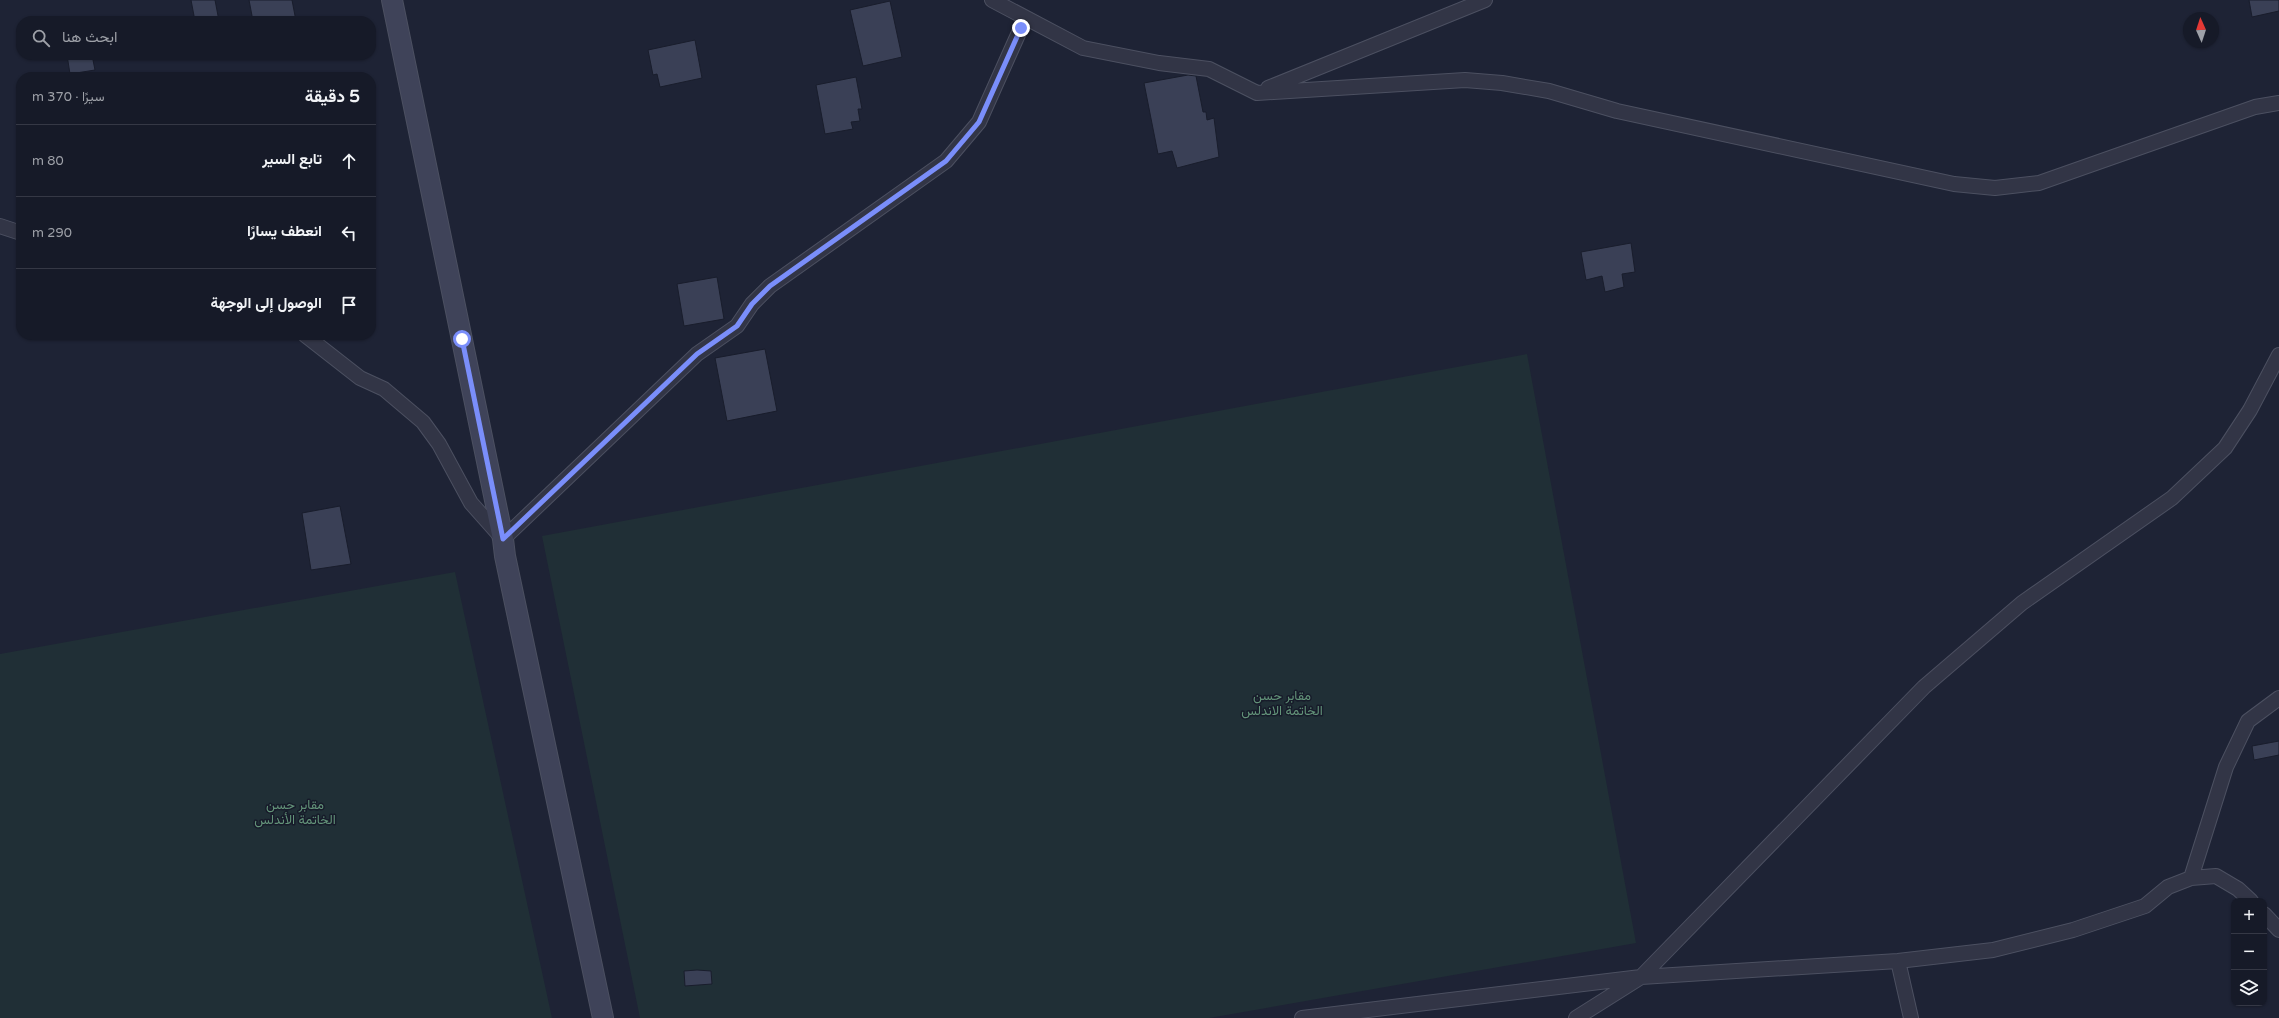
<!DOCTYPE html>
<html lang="ar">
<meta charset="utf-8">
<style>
body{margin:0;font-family:"Varela Round",Vazirmatn,sans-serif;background:#232734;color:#f1f3f6;direction:rtl}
.controls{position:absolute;right:12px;bottom:12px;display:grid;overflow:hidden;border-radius:8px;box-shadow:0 1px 3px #0004}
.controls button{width:36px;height:36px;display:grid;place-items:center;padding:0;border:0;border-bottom:1px solid #353845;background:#161a28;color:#f1f3f6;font:20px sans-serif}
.compass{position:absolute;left:2183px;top:12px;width:36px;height:36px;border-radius:50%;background:#161a28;box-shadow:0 1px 3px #0004;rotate:357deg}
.stop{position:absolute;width:12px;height:12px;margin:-9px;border:3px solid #7a8efa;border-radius:50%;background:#fff}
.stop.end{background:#7a8efa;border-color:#fff;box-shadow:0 1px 4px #0008}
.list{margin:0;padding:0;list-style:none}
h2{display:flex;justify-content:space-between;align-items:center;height:52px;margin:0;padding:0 16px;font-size:17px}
h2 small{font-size:13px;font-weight:400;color:#9ea1a8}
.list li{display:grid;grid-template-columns:26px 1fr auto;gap:12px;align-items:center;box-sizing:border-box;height:72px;padding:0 16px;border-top:1px solid #353845}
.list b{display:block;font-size:15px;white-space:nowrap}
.list em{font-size:13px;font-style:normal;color:#9ea1a8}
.icon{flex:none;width:22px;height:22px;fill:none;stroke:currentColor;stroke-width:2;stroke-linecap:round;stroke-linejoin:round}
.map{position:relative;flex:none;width:2279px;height:1018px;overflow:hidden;direction:ltr}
.search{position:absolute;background:#161a28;box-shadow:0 1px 3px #0004;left:16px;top:16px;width:360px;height:44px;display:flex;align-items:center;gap:10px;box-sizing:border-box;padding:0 14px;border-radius:16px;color:#9ea1a8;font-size:15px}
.panel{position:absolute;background:#161a28;box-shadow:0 1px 3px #0004;left:16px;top:72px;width:360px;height:268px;border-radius:16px;direction:rtl}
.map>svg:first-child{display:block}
.green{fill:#202f36}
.building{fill:#3a4056;stroke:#191d2c}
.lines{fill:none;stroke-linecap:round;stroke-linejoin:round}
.street-casing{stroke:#4c5061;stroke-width:16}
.secondary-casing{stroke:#4c5061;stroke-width:22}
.street{stroke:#323546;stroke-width:14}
.secondary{stroke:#3f4359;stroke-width:20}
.route{stroke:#7a8efa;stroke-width:5}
.labels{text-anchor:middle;stroke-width:3;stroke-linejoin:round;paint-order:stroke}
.park-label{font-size:13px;fill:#639379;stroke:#171b2a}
</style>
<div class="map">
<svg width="2279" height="1018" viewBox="0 0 2279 1018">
<rect width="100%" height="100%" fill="#1e2335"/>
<path class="green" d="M1527,354l109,589 -427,75h-569l-98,-482z
M455,572l97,446h-552v-364z"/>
<path class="building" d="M191,0h24l4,21h-24z
M249,0h43l4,21h-43z
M2249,0h30v11l-27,6z
M890,1l12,56 -39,9 -13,-56z
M695,40l7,38 -42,9 -3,-13 -4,1 -5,-25z
M67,55h25l3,15 -25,4z
M1188,75l8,1 7,36h3l1,8 7,-2 5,39 -42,11 -5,-17 -14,3 -14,-71z
M856,77l6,32h-4l2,12 -9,1 2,7 -28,5 -9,-49z
M1631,243l4,29 -13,2 2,13 -19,5 -3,-16 -16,4 -5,-28z
M717,277l7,42 -40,7 -7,-42z
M765,349l12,62 -50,10 -12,-63z
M340,506l11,58 -40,6 -9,-57z
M2279,741v14l-25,5 -2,-14z
M697,970l14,1 1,13 -27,2 -1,-15z"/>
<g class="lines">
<defs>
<path id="street" d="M992,0l91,48 76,15 50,6 48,24 208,-13 37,3 47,8 68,20 337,73 41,4 44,-5 216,-76 24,-4
M1268,88l217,-88
M0,226l21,7
M305,335l55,43 24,11 39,33 16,22 32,59 32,36 194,-185 40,-28 15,-22 18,-18 176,-125 33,-39 46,-103
M2191,878l35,-111 22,-46 31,-23
M2264,914l15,16
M1898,961l13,57
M1302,1018l339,-41 257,-16 95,-11 80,-20 72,-24 23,-19 23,-9 25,-2 22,13 13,12
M1576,1018l65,-41 283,-290 98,-84 150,-105 53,-50 25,-38 29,-55"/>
<path id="secondary" d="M392,0l111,539 2,17 98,462"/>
</defs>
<use href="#street" class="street-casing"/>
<use href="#secondary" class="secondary-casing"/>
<use href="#street" class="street"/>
<use href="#secondary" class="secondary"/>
</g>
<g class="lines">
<path class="route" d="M462,339l41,200 194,-185 40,-28 15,-22 18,-18 176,-125 33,-39 42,-94"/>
</g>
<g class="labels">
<g class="park-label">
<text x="1282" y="700">مقابر حسن<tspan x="1282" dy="15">الخاتمة الاندلس</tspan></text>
<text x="295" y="809">مقابر حسن<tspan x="295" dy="15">الخاتمة الأندلس</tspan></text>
</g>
</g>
</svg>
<div class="controls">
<button>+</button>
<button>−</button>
<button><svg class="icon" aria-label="layers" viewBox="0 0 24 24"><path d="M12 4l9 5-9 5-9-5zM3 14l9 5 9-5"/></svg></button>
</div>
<svg class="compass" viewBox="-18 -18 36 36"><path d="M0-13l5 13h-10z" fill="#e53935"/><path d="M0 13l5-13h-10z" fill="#9ea1a8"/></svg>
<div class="stop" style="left:462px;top:339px"></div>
<div class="stop end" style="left:1021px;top:28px"></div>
<div class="search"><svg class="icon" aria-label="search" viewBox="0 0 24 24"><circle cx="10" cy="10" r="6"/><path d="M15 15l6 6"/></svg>ابحث هنا</div>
<section class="panel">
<h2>5 دقيقة<small>سيرًا · 370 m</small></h2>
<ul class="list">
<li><svg class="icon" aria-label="ahead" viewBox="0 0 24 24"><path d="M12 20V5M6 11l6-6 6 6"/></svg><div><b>تابع السير</b></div><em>80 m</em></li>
<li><svg class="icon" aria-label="left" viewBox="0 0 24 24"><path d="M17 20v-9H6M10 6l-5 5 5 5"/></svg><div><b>انعطف يسارًا</b></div><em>290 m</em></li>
<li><svg class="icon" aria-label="arrive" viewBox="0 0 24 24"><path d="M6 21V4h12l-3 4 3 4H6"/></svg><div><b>الوصول إلى الوجهة</b></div></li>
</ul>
</section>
</div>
